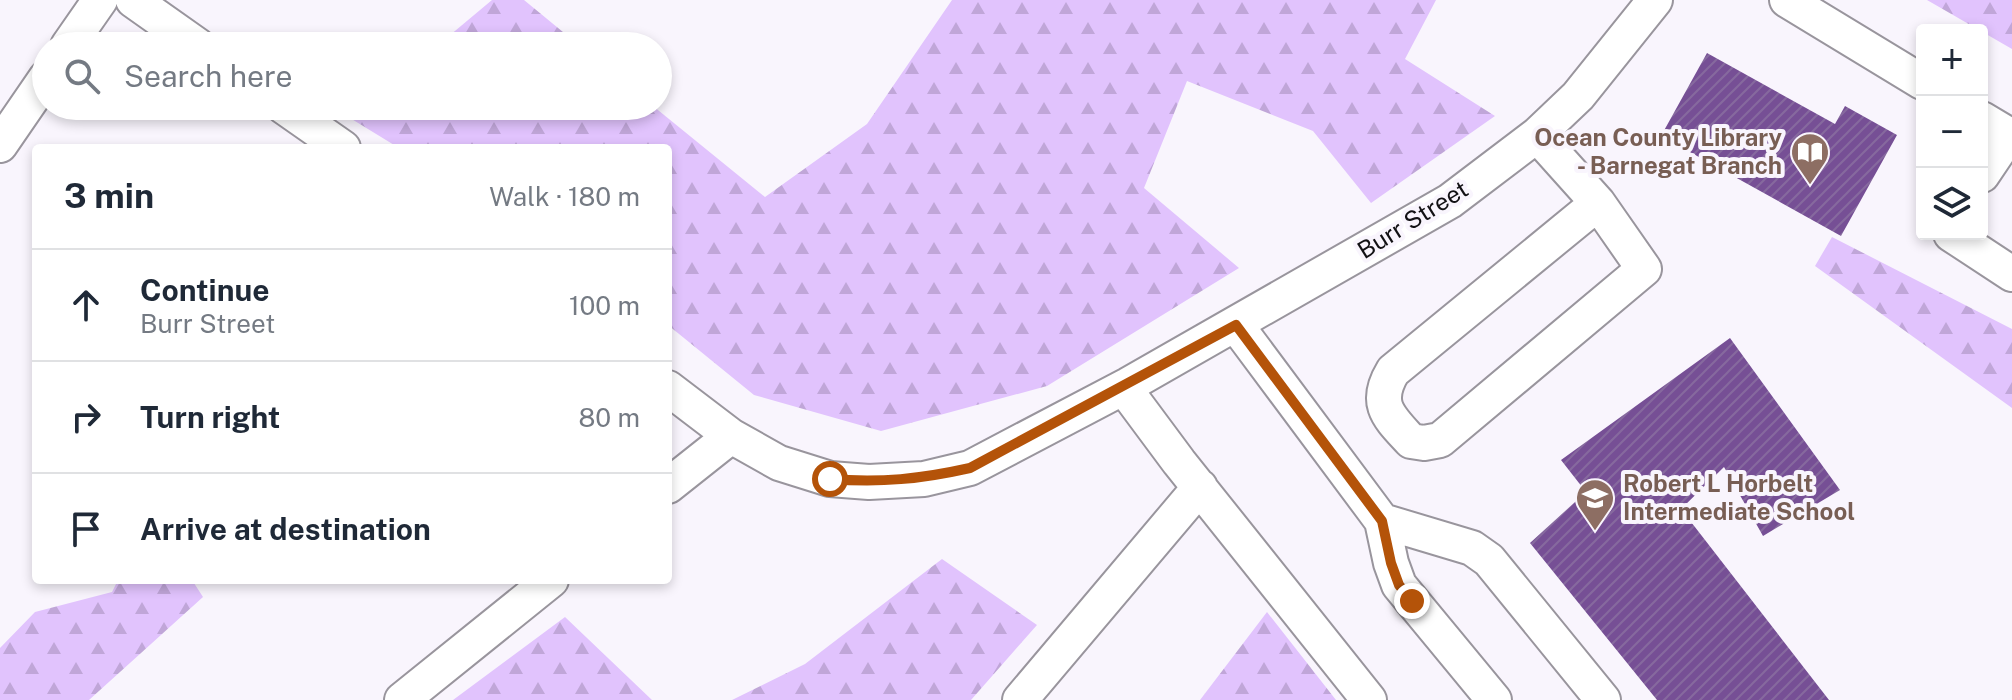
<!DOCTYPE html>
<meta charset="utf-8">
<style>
body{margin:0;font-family:"Public Sans",sans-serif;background:#f6f6f7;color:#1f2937}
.controls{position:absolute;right:24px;top:24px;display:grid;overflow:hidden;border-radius:8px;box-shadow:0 4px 12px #0003}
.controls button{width:72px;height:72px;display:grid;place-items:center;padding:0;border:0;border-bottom:2px solid #e0e1e3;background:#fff;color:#1f2937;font:40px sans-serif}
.stop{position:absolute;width:24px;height:24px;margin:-18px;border:6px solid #b45309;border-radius:50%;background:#fff}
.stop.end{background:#b45309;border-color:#fff;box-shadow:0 2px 8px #0008}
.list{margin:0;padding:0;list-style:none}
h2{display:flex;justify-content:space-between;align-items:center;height:104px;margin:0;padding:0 32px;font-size:34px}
h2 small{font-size:26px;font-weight:400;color:#747a83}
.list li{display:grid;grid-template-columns:52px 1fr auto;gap:24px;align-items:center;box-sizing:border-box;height:112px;padding:0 32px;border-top:2px solid #e0e1e3}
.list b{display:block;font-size:30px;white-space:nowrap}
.list p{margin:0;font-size:26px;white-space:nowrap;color:#747a83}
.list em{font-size:26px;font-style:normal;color:#747a83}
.icon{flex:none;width:44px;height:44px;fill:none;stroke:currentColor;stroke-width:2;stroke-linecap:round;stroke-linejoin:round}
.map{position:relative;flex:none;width:2012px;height:700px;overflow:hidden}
.search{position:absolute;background:#fff;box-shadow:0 4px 12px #0003;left:32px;top:32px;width:640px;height:88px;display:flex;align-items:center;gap:20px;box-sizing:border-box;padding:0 28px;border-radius:44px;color:#747a83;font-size:30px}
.panel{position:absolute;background:#fff;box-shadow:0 4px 12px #0003;left:32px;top:144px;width:640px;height:440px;border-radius:8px}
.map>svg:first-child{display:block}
.forest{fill:url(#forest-firs)}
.building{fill:url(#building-hatch)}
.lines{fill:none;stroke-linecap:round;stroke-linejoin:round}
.minor-casing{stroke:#99959d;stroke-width:38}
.minor{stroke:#fff;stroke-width:34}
.route{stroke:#b45309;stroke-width:10}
.labels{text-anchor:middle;stroke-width:8;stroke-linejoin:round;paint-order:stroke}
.education-label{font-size:24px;font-weight:bold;fill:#785e54;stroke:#f9f5fd;text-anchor:end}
.street-label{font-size:24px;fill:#121114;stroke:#f9f5fd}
</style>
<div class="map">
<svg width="2012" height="700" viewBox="0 0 2012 700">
<defs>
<pattern id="forest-firs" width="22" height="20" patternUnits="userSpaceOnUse" patternTransform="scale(2)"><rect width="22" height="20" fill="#e1c3fd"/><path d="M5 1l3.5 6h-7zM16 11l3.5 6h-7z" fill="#c0a6d8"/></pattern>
<pattern id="building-hatch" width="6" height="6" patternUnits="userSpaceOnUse" patternTransform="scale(2)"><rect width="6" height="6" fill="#764f95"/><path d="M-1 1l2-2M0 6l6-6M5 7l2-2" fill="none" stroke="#86699e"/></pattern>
</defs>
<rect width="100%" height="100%" fill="#f9f5fd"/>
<path class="forest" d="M492,0h32l56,46h-143z
M952,0h484l-31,59 90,57 -124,87 -58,-72 -126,-50 -43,107 95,80 -192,118 -166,45 -127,-36 -86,-70v-177h-269l-49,-30 14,-12h289l112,91 102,-73z
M1927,0h85v49z
M1832,237l180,92v79l-197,-142z
M942,559l95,66 -66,75h-239l73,-36z
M118,580h74l11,17 -114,103h-89v-52l35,-36 77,-20z
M1267,612l69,88h-136z
M565,617l87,83h-199z"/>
<path class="building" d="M1707,53l128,71 10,-18 52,29 -56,101 -180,-100z
M1730,338l110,152 -77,46 -39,-69 -43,42 148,191h-172l-127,-157 56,-51 -25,-32z"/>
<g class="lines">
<defs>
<path id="minor" d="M133,0l65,46
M1787,0l135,82
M68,46l32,-46
M283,106l60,42
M1982,119l30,18
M1537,135l61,68 46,66 -204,171 -16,3 -13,-2c-22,-24 -38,-37 -18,-70l205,-168
M0,145l46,-67
M1982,175l27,-40
M1951,234l61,40
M1236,325l146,196 9,42 8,22 95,115
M1128,385l-1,7 52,70 190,238
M668,388l63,48 48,27 51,16 39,3 55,-3 46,-11 158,-83 322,-184 87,-66 41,-39 77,-96
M668,486l63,-50
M1382,521l90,27 17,12 114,140
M402,700l149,-120
M1020,700l180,-213"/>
</defs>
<use href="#minor" class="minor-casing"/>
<use href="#minor" class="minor"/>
</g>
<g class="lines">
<path class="route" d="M830,479c51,4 91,0 140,-11l266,-143 146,196 9,42 8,22 13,16"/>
</g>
<defs>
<symbol id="library-pin" viewBox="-11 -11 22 30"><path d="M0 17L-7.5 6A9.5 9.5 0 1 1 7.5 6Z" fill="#8d6e63" stroke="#f9f5fd"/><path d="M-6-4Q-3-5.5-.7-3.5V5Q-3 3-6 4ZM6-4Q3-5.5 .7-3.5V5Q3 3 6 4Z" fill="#fff"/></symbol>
<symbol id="school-pin" viewBox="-11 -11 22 30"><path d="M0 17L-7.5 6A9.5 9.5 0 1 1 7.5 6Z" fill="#8d6e63" stroke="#f9f5fd"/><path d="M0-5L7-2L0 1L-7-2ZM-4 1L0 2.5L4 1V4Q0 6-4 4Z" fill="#fff"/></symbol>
</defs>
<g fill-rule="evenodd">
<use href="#library-pin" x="1788" y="130" width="44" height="60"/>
<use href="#school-pin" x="1573" y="476" width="44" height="60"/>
</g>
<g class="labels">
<g class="education-label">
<text x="1782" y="146">Ocean County Library<tspan x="1782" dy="28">- Barnegat Branch</tspan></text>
<text x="1623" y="492" text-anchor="start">Robert L Horbelt<tspan x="1623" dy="28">Intermediate School</tspan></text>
</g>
<g class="street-label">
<text transform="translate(1413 220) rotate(-32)" y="8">Burr Street</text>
</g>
</g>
</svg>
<div class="controls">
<button>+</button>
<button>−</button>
<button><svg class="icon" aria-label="layers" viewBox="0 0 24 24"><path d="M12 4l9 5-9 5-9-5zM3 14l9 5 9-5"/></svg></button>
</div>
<div class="stop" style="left:830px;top:479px"></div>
<div class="stop end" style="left:1412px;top:601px"></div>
<div class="search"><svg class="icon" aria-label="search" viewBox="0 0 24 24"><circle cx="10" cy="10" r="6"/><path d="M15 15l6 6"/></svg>Search here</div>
<section class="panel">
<h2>3 min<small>Walk · 180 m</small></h2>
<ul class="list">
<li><svg class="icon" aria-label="ahead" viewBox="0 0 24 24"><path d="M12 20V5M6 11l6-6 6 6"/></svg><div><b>Continue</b><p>Burr Street</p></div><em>100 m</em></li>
<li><svg class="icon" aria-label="right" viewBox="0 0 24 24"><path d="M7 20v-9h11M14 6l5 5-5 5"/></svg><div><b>Turn right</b></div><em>80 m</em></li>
<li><svg class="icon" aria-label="arrive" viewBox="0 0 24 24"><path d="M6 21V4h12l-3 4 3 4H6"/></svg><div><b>Arrive at destination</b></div></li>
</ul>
</section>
</div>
